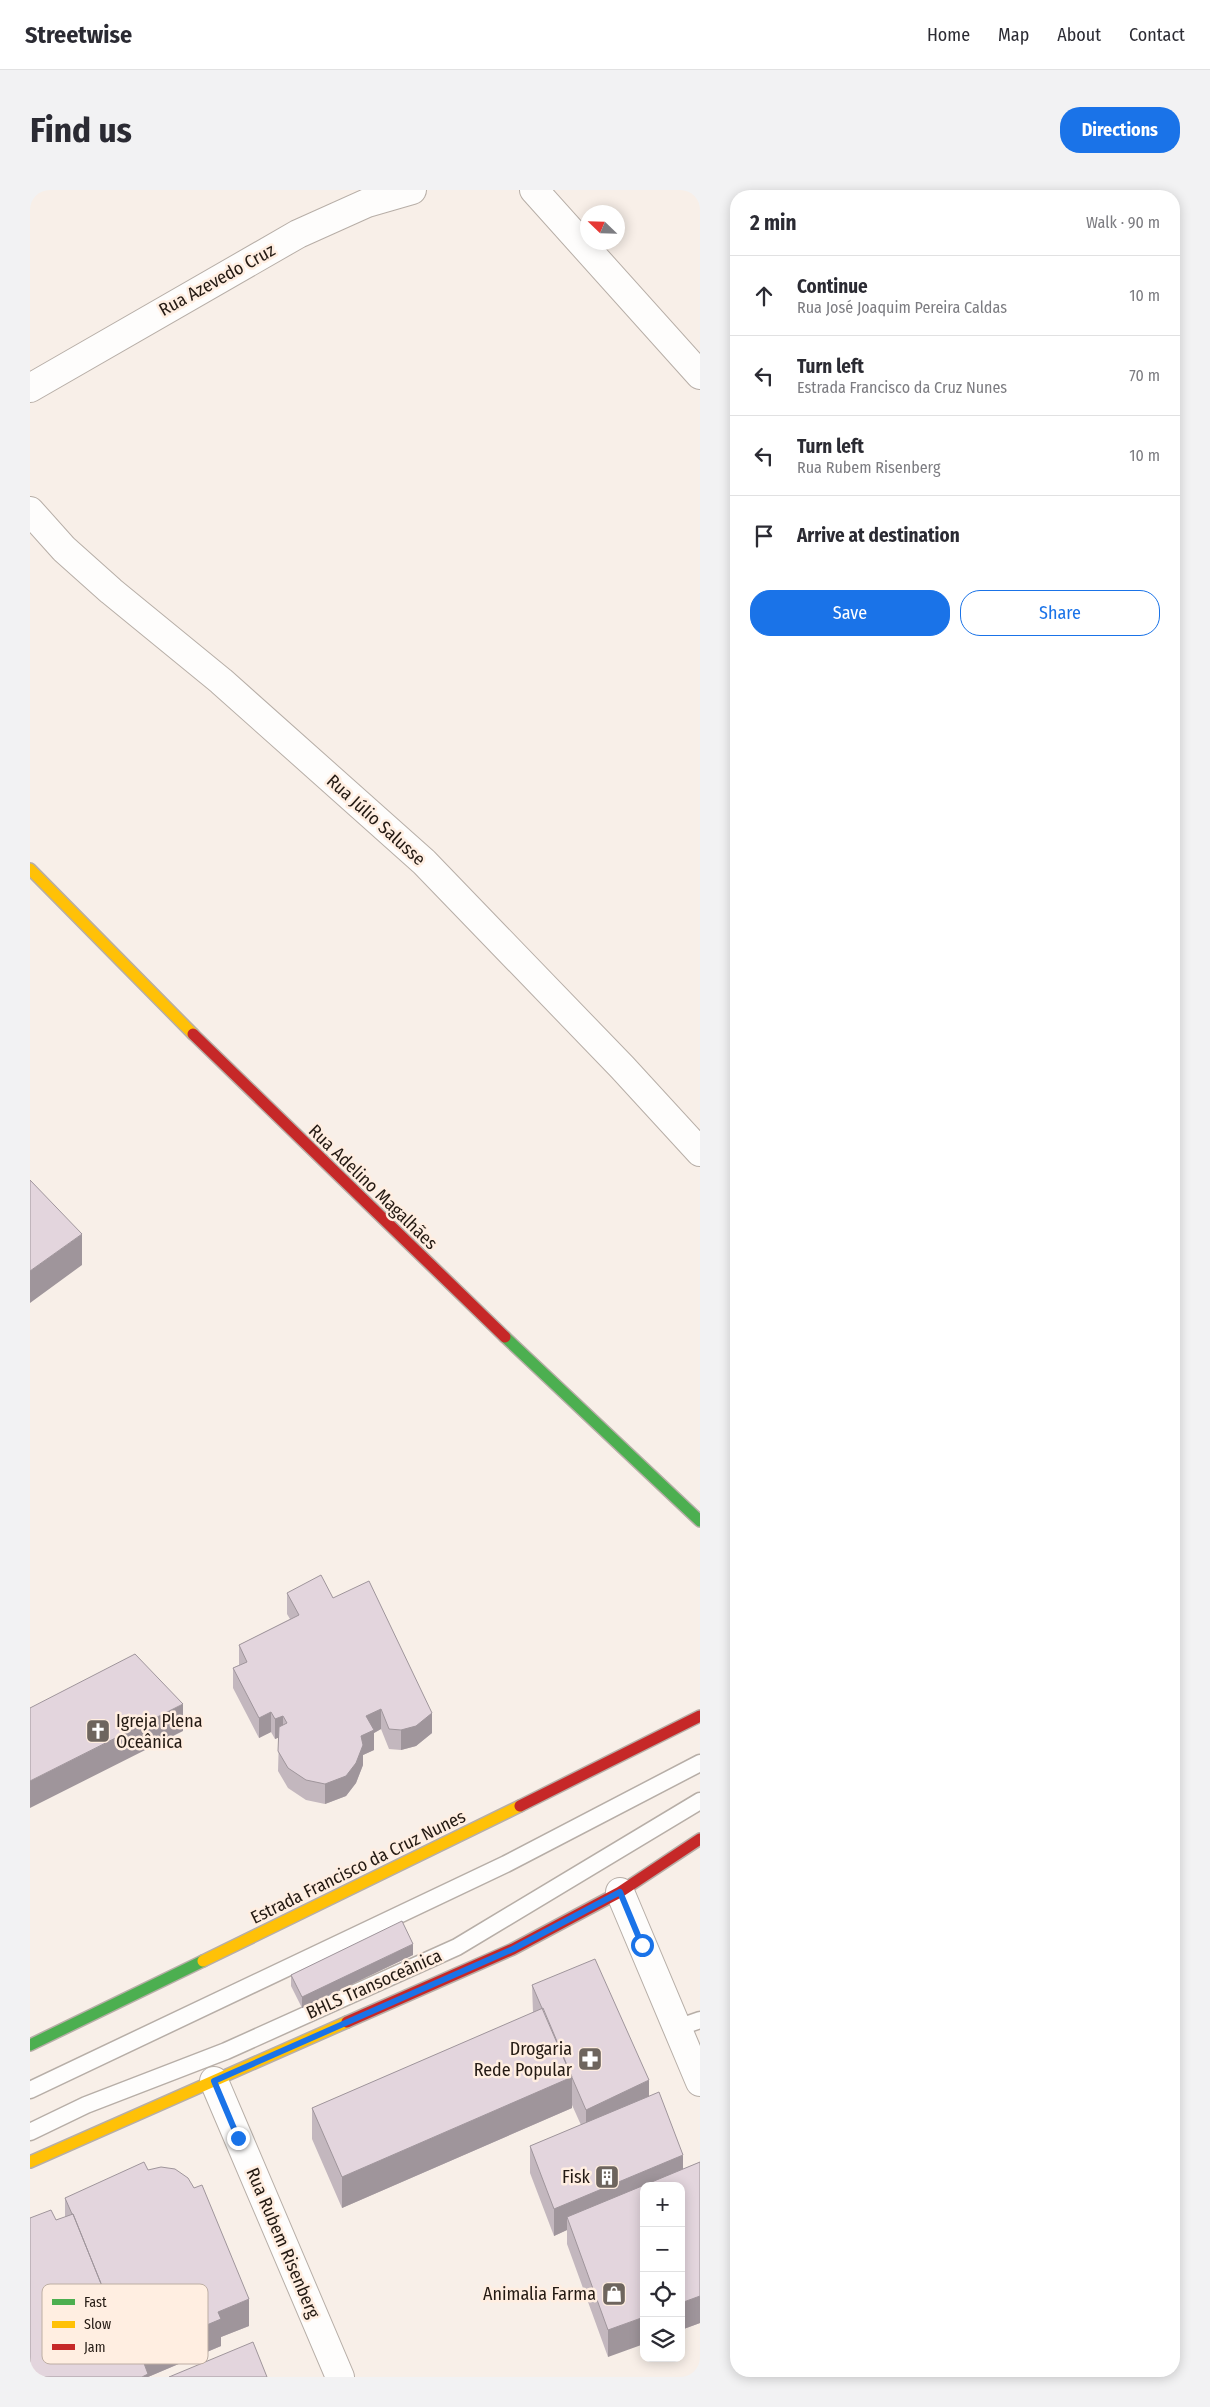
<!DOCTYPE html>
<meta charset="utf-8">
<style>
body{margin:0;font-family:"Fira Sans Condensed",sans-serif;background:#f2f2f3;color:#2b2b33}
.controls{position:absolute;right:15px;bottom:15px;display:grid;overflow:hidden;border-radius:10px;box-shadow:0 2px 12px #0003}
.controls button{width:45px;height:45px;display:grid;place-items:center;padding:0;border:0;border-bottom:1px solid #e1e1e2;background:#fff;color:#2b2b33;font:25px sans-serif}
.compass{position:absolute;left:550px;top:15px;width:45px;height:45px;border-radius:50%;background:#fff;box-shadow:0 2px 12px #0003;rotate:293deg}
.stop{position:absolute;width:15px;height:15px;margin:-11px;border:4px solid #1a73e8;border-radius:50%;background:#fff}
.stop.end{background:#1a73e8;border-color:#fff;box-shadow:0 1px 5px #0008}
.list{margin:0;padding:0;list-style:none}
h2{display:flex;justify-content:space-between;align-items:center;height:65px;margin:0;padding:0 20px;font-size:21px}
h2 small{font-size:16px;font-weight:400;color:#7c7c81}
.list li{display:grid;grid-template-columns:32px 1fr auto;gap:15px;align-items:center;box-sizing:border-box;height:80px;padding:0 20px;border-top:1px solid #e1e1e2}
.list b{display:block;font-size:19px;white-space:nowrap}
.list p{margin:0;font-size:16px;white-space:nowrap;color:#7c7c81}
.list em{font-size:16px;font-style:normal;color:#7c7c81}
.actions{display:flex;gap:10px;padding:15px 20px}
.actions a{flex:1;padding:11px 0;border:1px solid #1a73e8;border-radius:20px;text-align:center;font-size:18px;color:#1a73e8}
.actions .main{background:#1a73e8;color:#fff}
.icon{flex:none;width:28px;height:28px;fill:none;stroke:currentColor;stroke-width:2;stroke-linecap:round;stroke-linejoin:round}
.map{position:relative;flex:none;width:670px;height:2187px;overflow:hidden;border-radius:20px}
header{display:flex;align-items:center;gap:30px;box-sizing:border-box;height:70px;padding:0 25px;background:#fff;border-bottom:1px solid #e1e1e2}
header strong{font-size:24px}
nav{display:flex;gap:28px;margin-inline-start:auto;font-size:18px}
.intro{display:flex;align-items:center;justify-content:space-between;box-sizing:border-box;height:120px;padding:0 30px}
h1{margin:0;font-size:35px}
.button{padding:12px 22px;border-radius:20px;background:#1a73e8;color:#fff;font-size:18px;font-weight:700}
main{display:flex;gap:30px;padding:0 30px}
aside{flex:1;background:#fff;border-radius:20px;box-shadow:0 2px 12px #0003}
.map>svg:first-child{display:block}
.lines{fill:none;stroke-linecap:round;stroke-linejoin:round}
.lane-casing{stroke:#b7aea7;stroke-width:19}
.street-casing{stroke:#b7aea7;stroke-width:30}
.fast-casing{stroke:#b7aea7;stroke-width:14}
.slow-casing{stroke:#b7aea7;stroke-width:14}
.jam-casing{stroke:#b7aea7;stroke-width:14}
.lane{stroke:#fefdfc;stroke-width:16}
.street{stroke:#fefdfc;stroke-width:28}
.fast{stroke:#4caf50;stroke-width:11}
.slow{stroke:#ffc107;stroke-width:11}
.jam{stroke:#c62828;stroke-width:11}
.wall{fill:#c3b7be}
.shaded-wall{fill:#9f959b}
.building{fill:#e3d5dd;stroke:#9f959b}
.route{stroke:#1a73e8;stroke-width:6}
.labels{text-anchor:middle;stroke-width:5;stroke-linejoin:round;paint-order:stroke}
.street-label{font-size:18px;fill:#241a13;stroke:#ffeee1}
.poi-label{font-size:18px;fill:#241a13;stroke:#ffeee1;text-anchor:end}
.key{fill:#ffeee1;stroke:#bdaea3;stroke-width:1}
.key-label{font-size:14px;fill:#241a13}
</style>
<header>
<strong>Streetwise</strong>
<nav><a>Home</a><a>Map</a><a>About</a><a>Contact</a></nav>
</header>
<div class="intro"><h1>Find us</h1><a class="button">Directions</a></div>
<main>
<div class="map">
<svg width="670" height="2187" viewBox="0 0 670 2187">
<rect width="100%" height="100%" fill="#f8efe8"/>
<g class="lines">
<defs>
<path id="lane" d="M647,1838l23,-8
M0,1900l476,-226 194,-101
M0,1942l56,-27 140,-54 231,-104 243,-146"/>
<path id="street" d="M504,0l166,185
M0,198l268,-154 69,-31 45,-13
M0,321l34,38 47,42 110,90 203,181 198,205 78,85
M590,1702l80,190
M184,1891l126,296"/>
<path id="fast" d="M475,1147l195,184
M0,1855l173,-84"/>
<path id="slow" d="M0,679l163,165
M173,1771l317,-155
M0,1972l317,-140"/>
<path id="jam" d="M163,844l312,303
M490,1616l180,-90
M317,1832l166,-73 107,-57 80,-53"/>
</defs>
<use href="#lane" class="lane-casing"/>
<use href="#street" class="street-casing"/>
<use href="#fast" class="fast-casing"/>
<use href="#slow" class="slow-casing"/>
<use href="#jam" class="jam-casing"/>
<use href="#lane" class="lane"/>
<use href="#street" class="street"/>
<use href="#fast" class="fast"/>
<use href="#slow" class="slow"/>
<use href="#jam" class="jam"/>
</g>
<path class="wall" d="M257,1403l46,5 99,135 -16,13 -15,4 -12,-1 -8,-20 -7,4v17l-11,5v10l-7,18 -10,13 -21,8 -19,-4 -18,-12 -10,-17 1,-34 -4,2 -4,-7 -12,6 -26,-50v-20l6,-3v-20l51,-26 -3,-5z
M383,1765l-111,53 -11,-22v-11z
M502,1795l117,111 34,73 17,-7v161l-19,7v-144l-73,171 -41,-113v-14l-13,6 -24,-63v-27l51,-21 -9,-20v3l-230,100 -30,-69v-31l221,-95z
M118,1980l101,156 -28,11v9l-73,31 -92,-157 9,-3v-19z"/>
<path class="shaded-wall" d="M52,1044v31l-52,38v-32z
M153,1514v27l-153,77v-27z
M351,1519v20l-7,4v17l-11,5v10l-7,18 -10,13 -21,8v-20l36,-48 5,-20z
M241,1522v20l-12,6v-20z
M402,1523v20l-16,13 -15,4v-20z
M253,1526v20l-8,3v-20z
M383,1754v11l-111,53v-11z
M542,1887v31l-230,100v-31z
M619,1890v27l-63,29v-26z
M653,1965v27l-116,35v13l-13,6v-27z
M670,2106v27l-19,7v-27z
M219,2109v27l-28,11v9l-73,31h-19v-19l89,-46z
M614,2127v27l-36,13v-27z"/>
<path class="building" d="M0,990l52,54 -52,37z
M291,1385l12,23 36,-17 63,132 -16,13 -15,4 -12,-1 -8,-20 -15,7 8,14 -13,6 2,9 -7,18 -10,13 -21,8 -19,-4 -18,-12 -10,-17 1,-24 8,-4 -4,-7 -8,3 -4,-7 -12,6 -26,-50 14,-6 -8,-17 60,-30 -12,-22z
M105,1464l48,50 -153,77v-73z
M372,1731l11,23 -111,53 -11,-22z
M565,1769l54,121 -63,30 -54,-125z
M513,1818l29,69 -230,100 -30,-69z
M629,1902l24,63 -129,54 -24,-63z
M114,1972l4,8 13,-3 14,2 13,9 6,10 8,-3 47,114 -31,13 3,7 -81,34 -1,-3 -10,3 -56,-139h-1l-7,-16z
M670,1972v134l-19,7v-117h-37v131l-36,13 -41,-113z
M21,2020l5,10 17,-6 56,139 10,-3 9,24 -6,3h-112v-159z
M223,2152l14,35h-98z"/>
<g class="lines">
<path class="route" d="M208,1948l-24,-57 299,-132 107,-57 22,53"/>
</g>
<defs>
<symbol id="church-square" viewBox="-11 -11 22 22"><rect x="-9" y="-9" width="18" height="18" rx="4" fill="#6e655e" stroke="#ffeee1"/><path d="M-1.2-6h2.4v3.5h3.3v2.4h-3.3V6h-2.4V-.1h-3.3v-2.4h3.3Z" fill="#fff"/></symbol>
<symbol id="pharmacy-square" viewBox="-11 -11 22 22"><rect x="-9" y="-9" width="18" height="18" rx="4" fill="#6e655e" stroke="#ffeee1"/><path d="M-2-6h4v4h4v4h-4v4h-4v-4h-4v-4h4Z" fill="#fff"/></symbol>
<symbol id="building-square" viewBox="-11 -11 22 22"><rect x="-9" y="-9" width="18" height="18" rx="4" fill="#6e655e" stroke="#ffeee1"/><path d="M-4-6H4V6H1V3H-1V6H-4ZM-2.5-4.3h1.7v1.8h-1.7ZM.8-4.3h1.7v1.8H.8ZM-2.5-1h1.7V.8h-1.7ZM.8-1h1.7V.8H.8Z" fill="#fff"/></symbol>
<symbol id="shop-square" viewBox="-11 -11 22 22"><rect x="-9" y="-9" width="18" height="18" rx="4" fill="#6e655e" stroke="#ffeee1"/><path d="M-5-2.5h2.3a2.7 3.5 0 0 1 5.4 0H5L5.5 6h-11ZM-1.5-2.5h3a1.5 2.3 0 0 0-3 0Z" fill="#fff"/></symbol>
</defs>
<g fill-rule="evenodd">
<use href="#church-square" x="54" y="1527" width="28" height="28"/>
<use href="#pharmacy-square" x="546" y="1855" width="28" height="28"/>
<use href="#building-square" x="563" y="1973" width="28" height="28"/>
<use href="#shop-square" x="570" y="2090" width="28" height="28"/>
</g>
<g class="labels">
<g class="street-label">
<text transform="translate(187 90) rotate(-29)" y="6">Rua Azevedo Cruz</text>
<text transform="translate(346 630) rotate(42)" y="6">Rua Júlio Salusse</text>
<text transform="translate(343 997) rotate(44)" y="6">Rua Adelino Magalhães</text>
<text transform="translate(328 1677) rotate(-26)" y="6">Estrada Francisco da Cruz Nunes</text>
<text transform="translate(344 1794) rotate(-24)" y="6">BHLS Transoceânica</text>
<text transform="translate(253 2053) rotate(67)" y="6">Rua Rubem Risenberg</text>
</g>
<g class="poi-label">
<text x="86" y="1537" text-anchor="start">Igreja Plena<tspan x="86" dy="21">Oceânica</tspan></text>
<text x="542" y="1865">Drogaria<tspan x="542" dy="21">Rede Popular</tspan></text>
<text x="560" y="1993">Fisk</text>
<text x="566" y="2110">Animalia Farma</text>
</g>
</g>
<rect x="12" y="2094" width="166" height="80" rx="8" class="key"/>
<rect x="22" y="2109" width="23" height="6" fill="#4caf50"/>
<rect x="22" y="2131" width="23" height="7" fill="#ffc107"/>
<rect x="22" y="2154" width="23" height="6" fill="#c62828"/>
<g class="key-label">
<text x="54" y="2117">Fast</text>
<text x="54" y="2139">Slow</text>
<text x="54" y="2162">Jam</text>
</g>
</svg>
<div class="controls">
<button>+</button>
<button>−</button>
<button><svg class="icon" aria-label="locate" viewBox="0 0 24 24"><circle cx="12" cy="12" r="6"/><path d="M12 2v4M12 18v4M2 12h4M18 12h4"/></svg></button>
<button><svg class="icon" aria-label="layers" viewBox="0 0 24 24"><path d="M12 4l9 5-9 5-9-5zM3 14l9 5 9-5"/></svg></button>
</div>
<svg class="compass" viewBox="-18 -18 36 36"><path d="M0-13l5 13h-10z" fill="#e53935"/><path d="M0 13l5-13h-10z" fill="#7c7c81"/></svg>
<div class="stop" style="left:612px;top:1755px"></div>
<div class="stop end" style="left:208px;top:1948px"></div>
</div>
<aside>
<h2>2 min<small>Walk · 90 m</small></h2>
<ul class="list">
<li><svg class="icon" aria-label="ahead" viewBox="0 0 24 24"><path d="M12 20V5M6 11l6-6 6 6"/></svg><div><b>Continue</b><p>Rua José Joaquim Pereira Caldas</p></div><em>10 m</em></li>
<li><svg class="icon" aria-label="left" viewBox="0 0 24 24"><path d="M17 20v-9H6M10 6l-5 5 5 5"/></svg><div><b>Turn left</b><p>Estrada Francisco da Cruz Nunes</p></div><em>70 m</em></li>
<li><svg class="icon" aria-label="left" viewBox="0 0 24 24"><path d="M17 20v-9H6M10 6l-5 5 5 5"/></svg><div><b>Turn left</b><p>Rua Rubem Risenberg</p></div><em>10 m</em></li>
<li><svg class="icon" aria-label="arrive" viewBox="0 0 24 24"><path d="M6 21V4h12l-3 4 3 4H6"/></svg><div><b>Arrive at destination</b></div></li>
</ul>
<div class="actions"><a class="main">Save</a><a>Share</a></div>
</aside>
</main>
